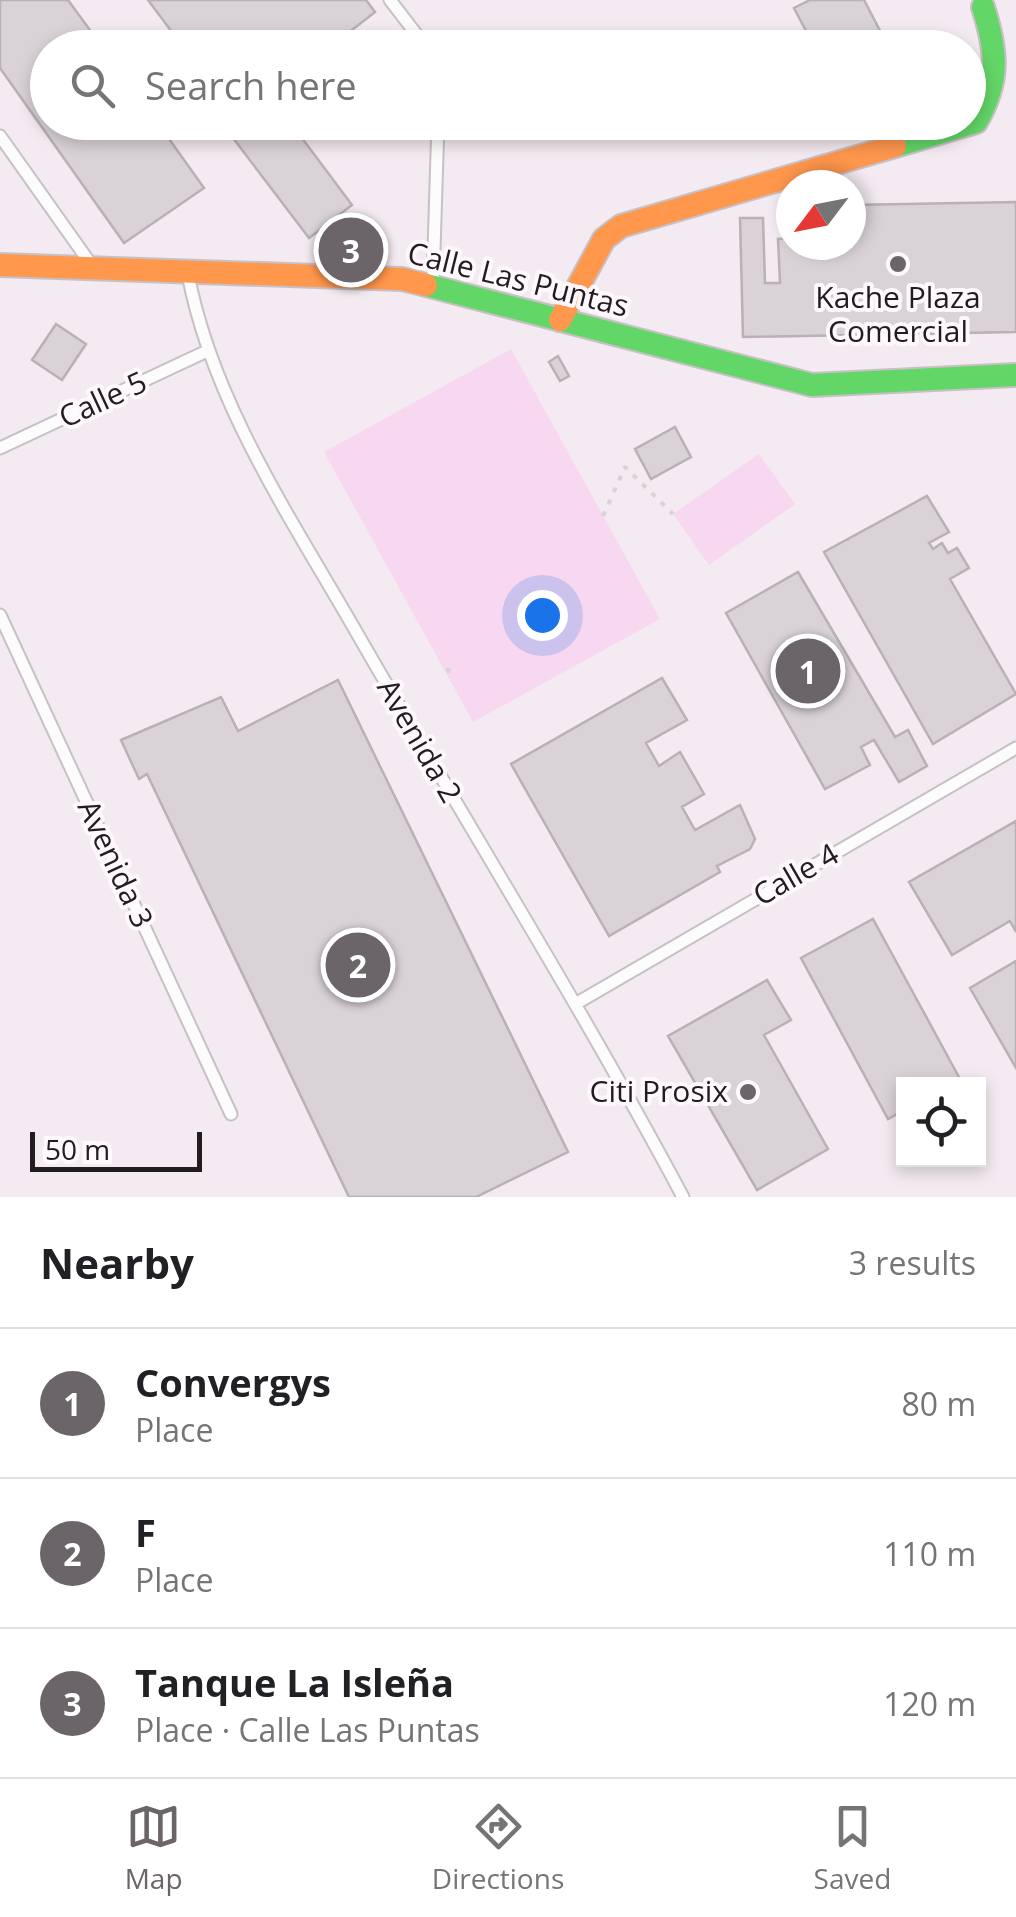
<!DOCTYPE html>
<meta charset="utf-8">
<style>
body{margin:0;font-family:"Open Sans",sans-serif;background:#f2f2f2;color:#202124}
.controls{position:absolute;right:30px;bottom:30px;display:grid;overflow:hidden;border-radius:0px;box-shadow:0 5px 15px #0003}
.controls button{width:90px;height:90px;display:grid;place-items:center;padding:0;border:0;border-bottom:2px solid #e0e0e0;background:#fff;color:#202124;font:50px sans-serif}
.compass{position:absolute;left:776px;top:170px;width:90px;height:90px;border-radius:50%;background:#fff;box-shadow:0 5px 15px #0003;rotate:238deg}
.scale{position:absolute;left:30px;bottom:25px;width:172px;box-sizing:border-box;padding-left:10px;border:5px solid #211c20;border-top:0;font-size:28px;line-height:35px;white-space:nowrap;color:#211c20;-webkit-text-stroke:8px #fef8fd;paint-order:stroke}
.you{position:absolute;left:542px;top:615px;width:35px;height:35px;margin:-25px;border:8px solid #fff;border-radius:50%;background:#1a73e8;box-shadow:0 0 0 15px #1a73e833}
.badge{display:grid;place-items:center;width:65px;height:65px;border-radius:50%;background:#6b6469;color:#fff;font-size:32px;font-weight:700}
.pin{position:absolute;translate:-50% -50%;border:5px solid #fff;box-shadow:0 2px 10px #0006}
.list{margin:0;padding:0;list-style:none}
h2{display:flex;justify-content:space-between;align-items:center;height:130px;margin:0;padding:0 40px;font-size:42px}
h2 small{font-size:32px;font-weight:400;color:#757577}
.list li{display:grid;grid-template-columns:65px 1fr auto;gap:30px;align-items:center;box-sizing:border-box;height:150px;padding:0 40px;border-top:2px solid #e0e0e0}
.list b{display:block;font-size:38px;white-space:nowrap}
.list p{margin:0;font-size:32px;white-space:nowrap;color:#757577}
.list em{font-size:32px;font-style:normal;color:#757577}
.icon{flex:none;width:55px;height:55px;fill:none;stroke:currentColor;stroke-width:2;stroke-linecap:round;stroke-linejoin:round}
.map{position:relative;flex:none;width:1016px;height:1197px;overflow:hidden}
.search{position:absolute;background:#fff;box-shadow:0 5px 15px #0003;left:30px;right:30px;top:30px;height:110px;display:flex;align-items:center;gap:25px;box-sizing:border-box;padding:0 35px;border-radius:55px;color:#757577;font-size:38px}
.sheet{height:580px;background:#fff}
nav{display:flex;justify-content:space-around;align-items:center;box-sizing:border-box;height:140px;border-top:2px solid #e0e0e0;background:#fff;font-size:28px;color:#757577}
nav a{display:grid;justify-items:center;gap:5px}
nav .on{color:#6b6469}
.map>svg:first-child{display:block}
.green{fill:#f8d8f0}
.building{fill:#d9d2d7;stroke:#b8b1b6;stroke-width:2.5}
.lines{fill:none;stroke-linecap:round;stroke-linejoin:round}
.lane-casing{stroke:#c7c0c5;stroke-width:15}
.fast-casing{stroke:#c7c0c5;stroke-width:26}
.slow-casing{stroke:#c7c0c5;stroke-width:26}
.path{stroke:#d6d4d6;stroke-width:4;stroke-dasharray:5 8;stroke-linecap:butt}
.lane{stroke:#fdfcfd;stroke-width:11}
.fast{stroke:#63d668;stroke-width:22}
.slow{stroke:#ff974d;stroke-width:22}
.poi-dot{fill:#6b6469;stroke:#fef8fd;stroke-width:4}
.labels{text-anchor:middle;stroke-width:8;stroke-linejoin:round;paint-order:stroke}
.street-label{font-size:30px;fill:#211c20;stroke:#fef8fd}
.poi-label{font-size:30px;fill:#211c20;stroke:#fef8fd}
</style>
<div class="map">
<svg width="1016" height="1197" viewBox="0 0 1016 1197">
<rect width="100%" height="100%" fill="#f4eaf1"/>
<path class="green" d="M511,349l149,270 -187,103 -149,-270z
M759,454l36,50 -86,61 -36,-51z"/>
<path class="building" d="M0,0h68l35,48h-55v74h109l47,66 -80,55 -124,-175z
M148,0h218l9,12 -46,36h-145z
M810,0h54l25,48h-74l-21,-40z
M254,122h36l62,83 -43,33 -76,-100z
M1016,202v130l-273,5 -3,-119h23l2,65h15l-2,-44 13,-1v7h60v-40z
M341 251a10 10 0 1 1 20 0a10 10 0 1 1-20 0Z
M56,324l30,20 -24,36 -30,-20z
M558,356l11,20 -9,5 -11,-19z
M675,427l16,30 -40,22 -16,-30z
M927,496l22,36 -20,11 4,6 9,-6 6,10 9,-5 12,20 -19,11 66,115 -83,50 -109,-192z
M798,572l97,165 13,-7 19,36 -28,16 -25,-42 -13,7 9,18 -45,24 -99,-176z
M662,678l25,42 -41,23 13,23 21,-14 24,42 -22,13 13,23 45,-25 15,34 -5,10 -33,17 3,6 -111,64 -98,-172z
M338,680l230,472 -92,45h-127l-202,-423 -8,5 -18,-39 100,-43 17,34z
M1016,821v111l-6,-11 -58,34 -43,-73z
M873,919l87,160 -9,5h-47v26l-16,9 -87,-161z
M1016,961v107l-46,-80z
M767,980l24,40 -27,15 64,114 -71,41 -89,-154z"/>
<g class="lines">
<defs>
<path id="lane" d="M390,0l37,48
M0,136l90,127
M188,274c24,127 102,243 166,354 109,190 226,376 329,569
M433,282l5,-160
M0,448l205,-96
M0,615l231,499
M577,1003l439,-255"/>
<path id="fast" d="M895,146l81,-24c24,-41 21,-71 7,-115
M426,285l386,100 204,-10"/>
<path id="slow" d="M0,265l402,14 24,6
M560,320l44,-81 17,-13 274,-80"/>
</defs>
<use href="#lane" class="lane-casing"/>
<use href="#fast" class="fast-casing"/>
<use href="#slow" class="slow-casing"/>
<path class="path" d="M603,516l22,-49 48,47
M448,668l2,13"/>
<use href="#lane" class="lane"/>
<use href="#fast" class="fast"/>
<use href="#slow" class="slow"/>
</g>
<g class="poi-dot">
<circle cx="898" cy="264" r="10"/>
<circle cx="748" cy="1092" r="10"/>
</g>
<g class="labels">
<g class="street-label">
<text transform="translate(518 280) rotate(14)" y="10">Calle Las Puntas</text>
<text transform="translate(103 400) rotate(-25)" y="10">Calle 5</text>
<text transform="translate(419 741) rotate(60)" y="10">Avenida 2</text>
<text transform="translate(115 864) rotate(65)" y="10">Avenida 3</text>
<text transform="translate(796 875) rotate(-30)" y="10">Calle 4</text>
</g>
<g class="poi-label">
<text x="898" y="308">Kache Plaza<tspan x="898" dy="34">Comercial</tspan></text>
<text x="728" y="1102" text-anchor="end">Citi Prosix</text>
</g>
</g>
</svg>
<div class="controls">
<button><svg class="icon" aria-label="locate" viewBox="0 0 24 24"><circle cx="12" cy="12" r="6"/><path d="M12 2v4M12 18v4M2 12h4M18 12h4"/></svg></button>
</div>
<svg class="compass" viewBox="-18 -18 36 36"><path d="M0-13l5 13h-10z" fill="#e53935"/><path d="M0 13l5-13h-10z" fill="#757577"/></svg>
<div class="scale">50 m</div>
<div class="you"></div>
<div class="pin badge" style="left:808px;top:671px">1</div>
<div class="pin badge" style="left:358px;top:965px">2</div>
<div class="pin badge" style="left:351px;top:250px">3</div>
<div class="search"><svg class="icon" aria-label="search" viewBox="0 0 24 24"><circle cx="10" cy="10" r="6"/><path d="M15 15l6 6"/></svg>Search here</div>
</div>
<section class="sheet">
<h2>Nearby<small>3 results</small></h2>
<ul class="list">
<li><span class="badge">1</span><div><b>Convergys</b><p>Place</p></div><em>80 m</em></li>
<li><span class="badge">2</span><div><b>F</b><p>Place</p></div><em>110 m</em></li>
<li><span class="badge">3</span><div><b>Tanque La Isleña</b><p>Place · Calle Las Puntas</p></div><em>120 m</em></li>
</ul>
</section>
<nav>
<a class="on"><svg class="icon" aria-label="map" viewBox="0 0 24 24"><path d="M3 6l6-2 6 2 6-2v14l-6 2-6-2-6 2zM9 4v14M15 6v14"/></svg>Map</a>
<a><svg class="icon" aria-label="directions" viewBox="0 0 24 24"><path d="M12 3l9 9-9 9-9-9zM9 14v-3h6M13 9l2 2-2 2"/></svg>Directions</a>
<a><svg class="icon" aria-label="saved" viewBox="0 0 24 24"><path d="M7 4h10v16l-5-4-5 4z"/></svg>Saved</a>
</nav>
